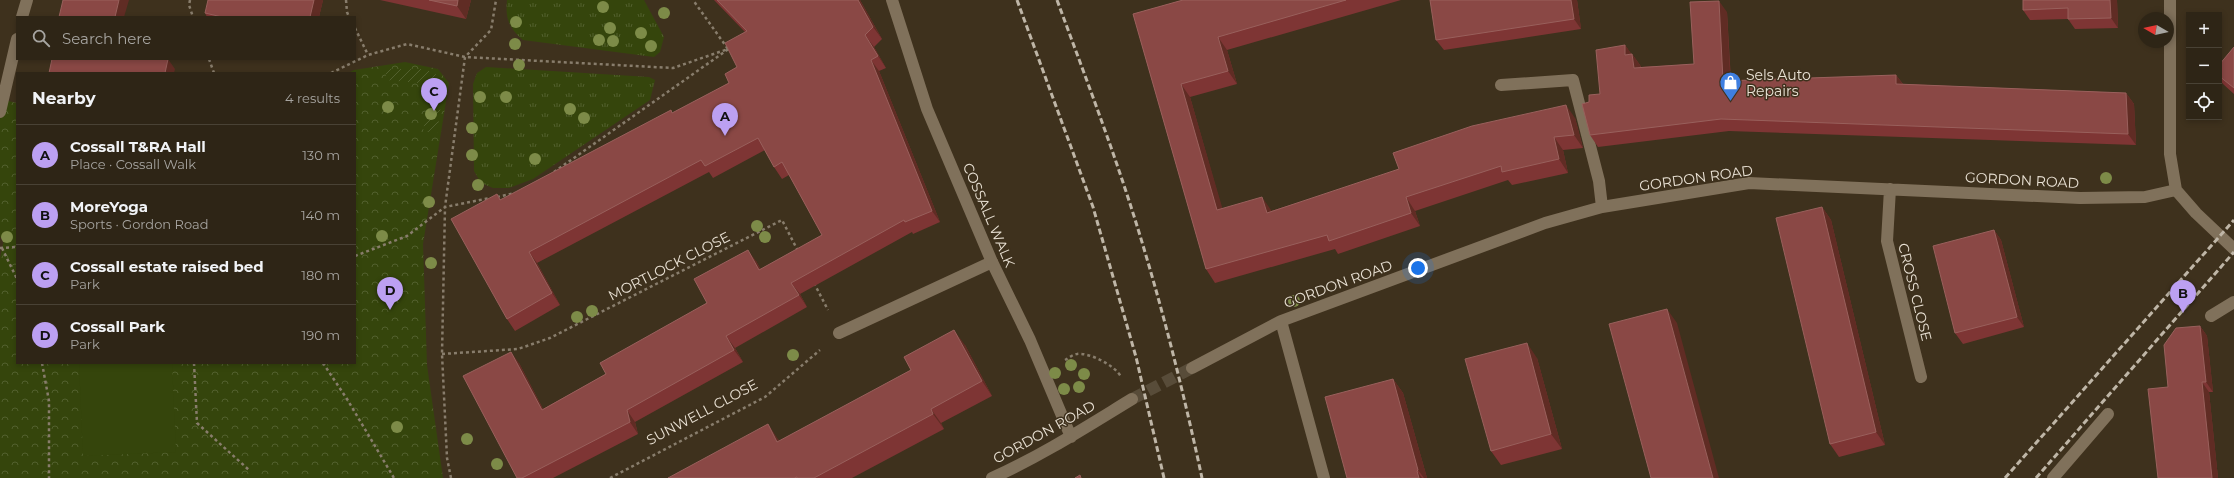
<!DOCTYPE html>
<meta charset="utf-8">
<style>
body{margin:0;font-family:Montserrat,sans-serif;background:#362d1f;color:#f1f3f6}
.controls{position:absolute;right:12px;top:12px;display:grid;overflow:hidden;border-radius:0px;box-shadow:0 2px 6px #0003}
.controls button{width:36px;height:36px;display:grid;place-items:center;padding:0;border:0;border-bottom:1px solid #494235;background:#2e2516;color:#f1f3f6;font:20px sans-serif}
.compass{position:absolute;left:2138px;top:12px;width:36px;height:36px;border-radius:50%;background:#2e2516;box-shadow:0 2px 6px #0003;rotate:279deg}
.you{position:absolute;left:1418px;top:268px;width:14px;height:14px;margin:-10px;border:3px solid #fff;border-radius:50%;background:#1a73e8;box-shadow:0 0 0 6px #1a73e833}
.badge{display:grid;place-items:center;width:26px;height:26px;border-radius:50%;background:#bca0f2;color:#111;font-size:13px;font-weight:700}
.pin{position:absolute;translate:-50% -33px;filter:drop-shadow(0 1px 2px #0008)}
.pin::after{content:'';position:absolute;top:21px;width:14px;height:12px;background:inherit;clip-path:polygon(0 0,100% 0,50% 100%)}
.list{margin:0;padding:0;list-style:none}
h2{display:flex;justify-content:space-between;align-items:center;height:52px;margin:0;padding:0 16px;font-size:17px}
h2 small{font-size:13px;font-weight:400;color:#a7a5a1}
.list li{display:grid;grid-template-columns:26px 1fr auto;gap:12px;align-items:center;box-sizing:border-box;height:60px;padding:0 16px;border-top:1px solid #494235}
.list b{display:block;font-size:15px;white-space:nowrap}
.list p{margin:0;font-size:13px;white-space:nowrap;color:#a7a5a1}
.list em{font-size:13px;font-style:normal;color:#a7a5a1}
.icon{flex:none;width:22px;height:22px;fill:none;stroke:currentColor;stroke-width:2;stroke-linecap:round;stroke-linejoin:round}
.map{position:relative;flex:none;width:2234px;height:478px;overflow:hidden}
.search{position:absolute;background:#2e2516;box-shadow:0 2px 6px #0003;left:16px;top:16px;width:340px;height:44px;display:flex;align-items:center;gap:10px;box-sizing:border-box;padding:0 14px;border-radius:0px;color:#a7a5a1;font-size:15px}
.panel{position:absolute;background:#2e2516;box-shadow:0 2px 6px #0003;left:16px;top:72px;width:340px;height:292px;border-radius:0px}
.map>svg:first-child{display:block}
.grass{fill:url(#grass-tufts)}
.park{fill:url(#park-crowns)}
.garden{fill:url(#garden-furrows)}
.pitch{fill:#35450c}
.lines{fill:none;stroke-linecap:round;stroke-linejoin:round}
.street-tunnel{stroke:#584c39;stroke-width:12;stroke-dasharray:12 6;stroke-linecap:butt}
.path{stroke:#887d6c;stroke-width:2.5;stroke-dasharray:3 3;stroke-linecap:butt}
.lane{stroke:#80715b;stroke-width:12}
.street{stroke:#80715b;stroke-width:12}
.rail{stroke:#bfb6a7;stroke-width:3;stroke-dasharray:6 3;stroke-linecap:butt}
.tree{fill:#7d8b48}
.wall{fill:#7e3534}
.shaded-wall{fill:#602c24}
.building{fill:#8a4845;stroke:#99605c}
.labels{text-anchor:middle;stroke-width:3;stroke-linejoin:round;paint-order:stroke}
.poi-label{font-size:14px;fill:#eae2d5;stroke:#3e311d;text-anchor:start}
.street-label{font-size:14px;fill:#eae2d5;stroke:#3e311d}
</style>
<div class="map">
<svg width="2234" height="478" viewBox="0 0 2234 478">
<defs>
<pattern id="grass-tufts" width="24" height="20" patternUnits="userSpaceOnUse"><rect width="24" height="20" fill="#35450c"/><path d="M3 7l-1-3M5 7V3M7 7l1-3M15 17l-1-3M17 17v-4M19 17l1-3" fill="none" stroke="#52602e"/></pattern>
<pattern id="park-crowns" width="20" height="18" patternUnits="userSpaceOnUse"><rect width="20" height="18" fill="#35450c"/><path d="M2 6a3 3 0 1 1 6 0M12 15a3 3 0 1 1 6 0" fill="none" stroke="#52602e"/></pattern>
<pattern id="garden-furrows" width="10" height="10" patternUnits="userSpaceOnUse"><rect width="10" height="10" fill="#35450c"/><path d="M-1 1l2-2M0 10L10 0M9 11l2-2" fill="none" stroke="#52602e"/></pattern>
</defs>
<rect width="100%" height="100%" fill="#3e311d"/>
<path class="grass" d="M507,0h137l20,37 -4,15 -6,5 -131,-17c-14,-12 -18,-21 -16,-40z
M486,67l163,10 6,3 -5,20 -117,79 -24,9h-16l-12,-5 -7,-12 -1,-87 4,-11z"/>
<path class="park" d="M405,62l33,7 11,14 -26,161 4,121 16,113h-443v-220l4,-19 -4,-2v-119l4,-18 13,3v260h338v-290h-7l6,-3z"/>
<path class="garden" d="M386,69h39l14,7 4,13 -6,44 -14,-2 8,-39 -2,-8 -43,-4z"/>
<path class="pitch" d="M79,363h93l4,89 -93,4z"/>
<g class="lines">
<path class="street-tunnel" d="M1132,399l60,-31"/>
<path class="path" d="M190,0l-1,5 4,12
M346,0l1,12 2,5
M355,28l13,27
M209,59l5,14
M331,73l37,-18 39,-11 58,13 208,11 55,-19 -35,-49
M554,172l176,-124
M497,197l18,-4
M0,248l17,-1
M2,248l15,31
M355,256l52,-20 38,-29 45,-9
M814,283l14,27
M442,354l76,-5 32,-11 232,-118 16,31
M1065,360c4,-2 8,-6 12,-6 12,-2 39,12 44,23
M42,363l7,38v77
M194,363l3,60 52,47
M323,363l24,36 47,79
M451,478l-4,-20 -5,-104 3,-147 20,-150 26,-27 5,-30
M610,478l155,-81 55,-47"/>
<path class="lane" d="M2211,316l23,-14
M839,333l153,-71
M2053,478l55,-64"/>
<path class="street" d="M892,0l35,109 65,153 38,78 41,97
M2170,0v154l6,36
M22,17l5,-17
M1501,85l72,-5 26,101 3,26
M0,112l17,-73
M1890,189l-3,52 34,136
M2176,190l20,23 38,36
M1281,321l43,157
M1192,368l89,-47 264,-98 57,-16 147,-24 331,15 65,-1 31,-7
M992,478c49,-22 94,-51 140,-79"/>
<path class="rail" d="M1017,0l76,207 43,150 28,121
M1057,0c28,76 57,151 81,229 25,81 46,165 64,249
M2005,478l229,-258
M2036,478l198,-226"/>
</g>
<g class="tree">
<circle cx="603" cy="7" r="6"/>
<circle cx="664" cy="13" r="6"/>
<circle cx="516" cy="22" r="6"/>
<circle cx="610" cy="28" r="6"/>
<circle cx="641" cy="33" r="6"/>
<circle cx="599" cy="40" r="6"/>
<circle cx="613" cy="41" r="6"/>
<circle cx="515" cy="44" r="6"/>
<circle cx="651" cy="46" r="6"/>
<circle cx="519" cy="65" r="6"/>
<circle cx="480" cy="97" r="6"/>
<circle cx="506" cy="97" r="6"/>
<circle cx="388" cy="107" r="6"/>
<circle cx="570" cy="109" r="6"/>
<circle cx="431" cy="114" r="6"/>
<circle cx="584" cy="118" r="6"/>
<circle cx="472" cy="128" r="6"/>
<circle cx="472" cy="155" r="6"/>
<circle cx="535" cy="159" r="6"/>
<circle cx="2106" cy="178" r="6"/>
<circle cx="478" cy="185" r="6"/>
<circle cx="429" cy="202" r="6"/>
<circle cx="757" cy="226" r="6"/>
<circle cx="382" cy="236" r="6"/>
<circle cx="7" cy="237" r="6"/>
<circle cx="765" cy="237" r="6"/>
<circle cx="431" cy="263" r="6"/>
<circle cx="1294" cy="301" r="6"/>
<circle cx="592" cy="311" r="6"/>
<circle cx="577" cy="317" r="6"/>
<circle cx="793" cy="355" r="6"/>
<circle cx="1071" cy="365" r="6"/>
<circle cx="1055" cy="373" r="6"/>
<circle cx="1084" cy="374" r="6"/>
<circle cx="1079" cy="387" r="6"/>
<circle cx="1064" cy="389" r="6"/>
<circle cx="397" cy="427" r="6"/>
<circle cx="467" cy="439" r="6"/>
<circle cx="497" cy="464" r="6"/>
</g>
<path class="wall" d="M323,0l-4,17h-112l-2,-4z
M380,0h91l-5,19z
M714,0h146l22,39 -8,8 12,21 -7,3 61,151 -27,12 -1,-2 -112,62 7,13 -72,41 8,14 -108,60 3,12 -85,44h-36l2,-115 24,46 63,-35 101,-71 49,-42 5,9 61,-35 -33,-60 -7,4 -8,-12 -9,-17 -52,28 -4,-6 -172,91 23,42 -45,26 -8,-12 -10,-125 4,6 172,-87 56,-30 8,-16 8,-35z
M1183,0h218l-174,50 10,34 -47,13 32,112 49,1v1l304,-93 8,30 -20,2 5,23 -56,12 -4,-5 -93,31 5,15 -82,28 -3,-5 -120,34 -9,-14 -73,-255z
M1577,0l4,29 -137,21 -8,-10z
M2023,0h94l1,28 -43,1 -7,-10 -38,1 -7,-10z
M1727,12l4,69 165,-6 7,9 223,9 8,11 2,41 -407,-14 -131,16 -8,-12 -1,-33 11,-8 25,-49 6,9h1l8,11 1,2 53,-3z
M2234,47v47l-11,-10 -4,-5v-14z
M1822,207l9,13 54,225 -46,12 -9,-13z
M1994,230l7,10 23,87 -61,17 -8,-11z
M2200,326l7,10 6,56h-4l9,86h-60l10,-91z
M965,345l27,51 -51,27 3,6 -92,49h-184l110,-39 1,2z
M1537,358l25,91 -61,16 -10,-14z
M1393,379l10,14 24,85h-80z"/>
<path class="shaded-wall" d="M119,0h10l-5,17h-9z
M314,0h9l-4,17h-9z
M458,0h13l-5,19 -9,-13z
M858,0h2l22,39 -9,-12z
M1571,0h6l4,29 -7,-10z
M2110,0h7l1,28 -7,-10z
M1719,1l8,11 4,81 -8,-12z
M865,35l9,12 12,21 -8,-12z
M1218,37l9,13 10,34 -9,-13z
M1625,45l8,11 -1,-2 8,11 2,14 -17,-24z
M168,59l7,10 -1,4h-9z
M871,60l8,11 61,151 -8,-11z
M1896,75l9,12 -9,-3z
M1181,84l9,13 37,127 -10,-14z
M2126,93l8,11 2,41 -8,-11z
M1566,105l9,13 8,30 -9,-13z
M1554,137l9,13 5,23 -9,-14z
M1262,197l9,13 5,16 -9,-13z
M1406,197l9,14 5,15 -9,-13z
M1822,207l9,13 54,225 -9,-13z
M1994,230l7,10 23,87 -7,-10z
M748,250l8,11 12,21 -9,-12z
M529,252l8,11 23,42 -8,-12z
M791,283l9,11 7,13z
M1667,309l10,14 42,155h-6z
M2200,326l7,10 6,56 -7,-10z
M954,330l11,15 27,51 -10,-15z
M726,336l9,12 8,14 -9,-12z
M1527,343l10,15 25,91 -11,-15z
M511,352l8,11 31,59 -8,-12z
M1393,379l10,14 24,85h-3l-6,-8z
M2202,382l7,10 9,86h-6z
M931,409l10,14 3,6 -11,-15z
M627,410l8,12 3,12 -8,-12z
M768,424l10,15 9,18 -10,-15z
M1417,471l5,7h-3z"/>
<path class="building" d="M63,0h56l-4,17h-56z
M208,0h106l-4,17h-88l-17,-4z
M429,0h29l-1,6z
M717,0h141l15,27 -8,8 13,21 -7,4 61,151 -27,11 -1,-2 -113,63 8,12 -73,41 8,14 -107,60 3,12 -108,56h-5l-54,-102 48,-24 31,58 64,-36 -6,-11 107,-60 -13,-24 54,-29 11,20 63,-35 -40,-73 -8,5 -16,-29 -53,28 -4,-6 -172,92 23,41 -45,26 -56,-100 46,-25 3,6 171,-90 1,3 57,-30 -4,-9 12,-7 -12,-24 22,-12z
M1183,0h163l-128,37 10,34 -47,13 36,126 45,-13 5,16 132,-44 -6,-16 79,-27 94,-21 8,30 -20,2 5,22 -57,13 -1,-6 -95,31 5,16 -82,28 -2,-6 -121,34 -73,-255z
M1430,0h141l3,19 -138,21z
M2023,0h87l1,18 -43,1v-11l-45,2z
M1719,1l4,80 173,-6v9l230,9 2,41 -407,-15 -131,16 -8,-31 7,-2v-7l11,-1 -4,-44 29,-5v10l7,-1 2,14 60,-4 -4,-62z
M2234,47v41l-15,-12v-11z
M52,59h116l-3,14h-116z
M1822,207l54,225 -46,12 -54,-226z
M1994,230l23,87 -62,16 -22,-87z
M1667,309l46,169h-62l-42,-154z
M2200,326l6,56h-4l10,96h-54l-10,-89 20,-2 -4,-42 12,-17z
M954,330l28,51 -51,28 2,5 -119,64h-17v-1l-3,1h-126l100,-54 9,18 134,-72 -7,-13z
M1527,343l24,91 -60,17 -26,-92z
M1393,379l25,91 -1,1 2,7h-72l-22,-81z
M1080,475l1,3h-6z"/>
<defs>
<symbol id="shop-pin" viewBox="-11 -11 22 30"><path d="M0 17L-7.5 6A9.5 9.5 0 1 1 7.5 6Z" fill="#3f7fe0" stroke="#3e311d"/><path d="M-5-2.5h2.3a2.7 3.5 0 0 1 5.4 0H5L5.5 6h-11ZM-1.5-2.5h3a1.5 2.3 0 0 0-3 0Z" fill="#fff"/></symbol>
</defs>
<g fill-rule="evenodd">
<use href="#shop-pin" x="1718" y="70" width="25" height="34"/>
</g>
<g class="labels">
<g class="poi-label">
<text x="1746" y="80">Sels Auto<tspan x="1746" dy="16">Repairs</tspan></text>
</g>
<g class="street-label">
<text transform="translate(1696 178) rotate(-8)" y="5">GORDON ROAD</text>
<text transform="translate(2022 180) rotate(3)" y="5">GORDON ROAD</text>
<text transform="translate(989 215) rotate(67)" y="5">COSSALL WALK</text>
<text transform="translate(669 266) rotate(-27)" y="5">MORTLOCK CLOSE</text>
<text transform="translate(1338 284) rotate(-20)" y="5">GORDON ROAD</text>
<text transform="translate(1915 292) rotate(76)" y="5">CROSS CLOSE</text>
<text transform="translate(702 412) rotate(-28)" y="5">SUNWELL CLOSE</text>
<text transform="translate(1044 432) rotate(-29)" y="5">GORDON ROAD</text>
</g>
</g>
</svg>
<div class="controls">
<button>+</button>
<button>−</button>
<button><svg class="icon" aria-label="locate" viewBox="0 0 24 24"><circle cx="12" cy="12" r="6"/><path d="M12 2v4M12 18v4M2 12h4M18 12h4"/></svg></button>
</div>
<svg class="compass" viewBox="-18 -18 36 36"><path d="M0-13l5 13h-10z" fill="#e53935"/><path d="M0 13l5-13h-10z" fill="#a7a5a1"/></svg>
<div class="you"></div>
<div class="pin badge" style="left:725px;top:136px">A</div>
<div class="pin badge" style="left:2183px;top:313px">B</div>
<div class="pin badge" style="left:434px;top:111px">C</div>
<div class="pin badge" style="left:390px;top:310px">D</div>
<div class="search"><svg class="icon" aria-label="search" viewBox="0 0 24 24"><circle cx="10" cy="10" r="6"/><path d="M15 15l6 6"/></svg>Search here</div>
<section class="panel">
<h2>Nearby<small>4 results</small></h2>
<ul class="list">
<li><span class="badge">A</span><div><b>Cossall T&amp;RA Hall</b><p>Place · Cossall Walk</p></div><em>130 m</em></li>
<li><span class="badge">B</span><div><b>MoreYoga</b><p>Sports · Gordon Road</p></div><em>140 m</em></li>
<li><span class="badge">C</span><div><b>Cossall estate raised bed</b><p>Park</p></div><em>180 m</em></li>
<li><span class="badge">D</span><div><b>Cossall Park</b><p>Park</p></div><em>190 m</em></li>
</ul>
</section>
</div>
